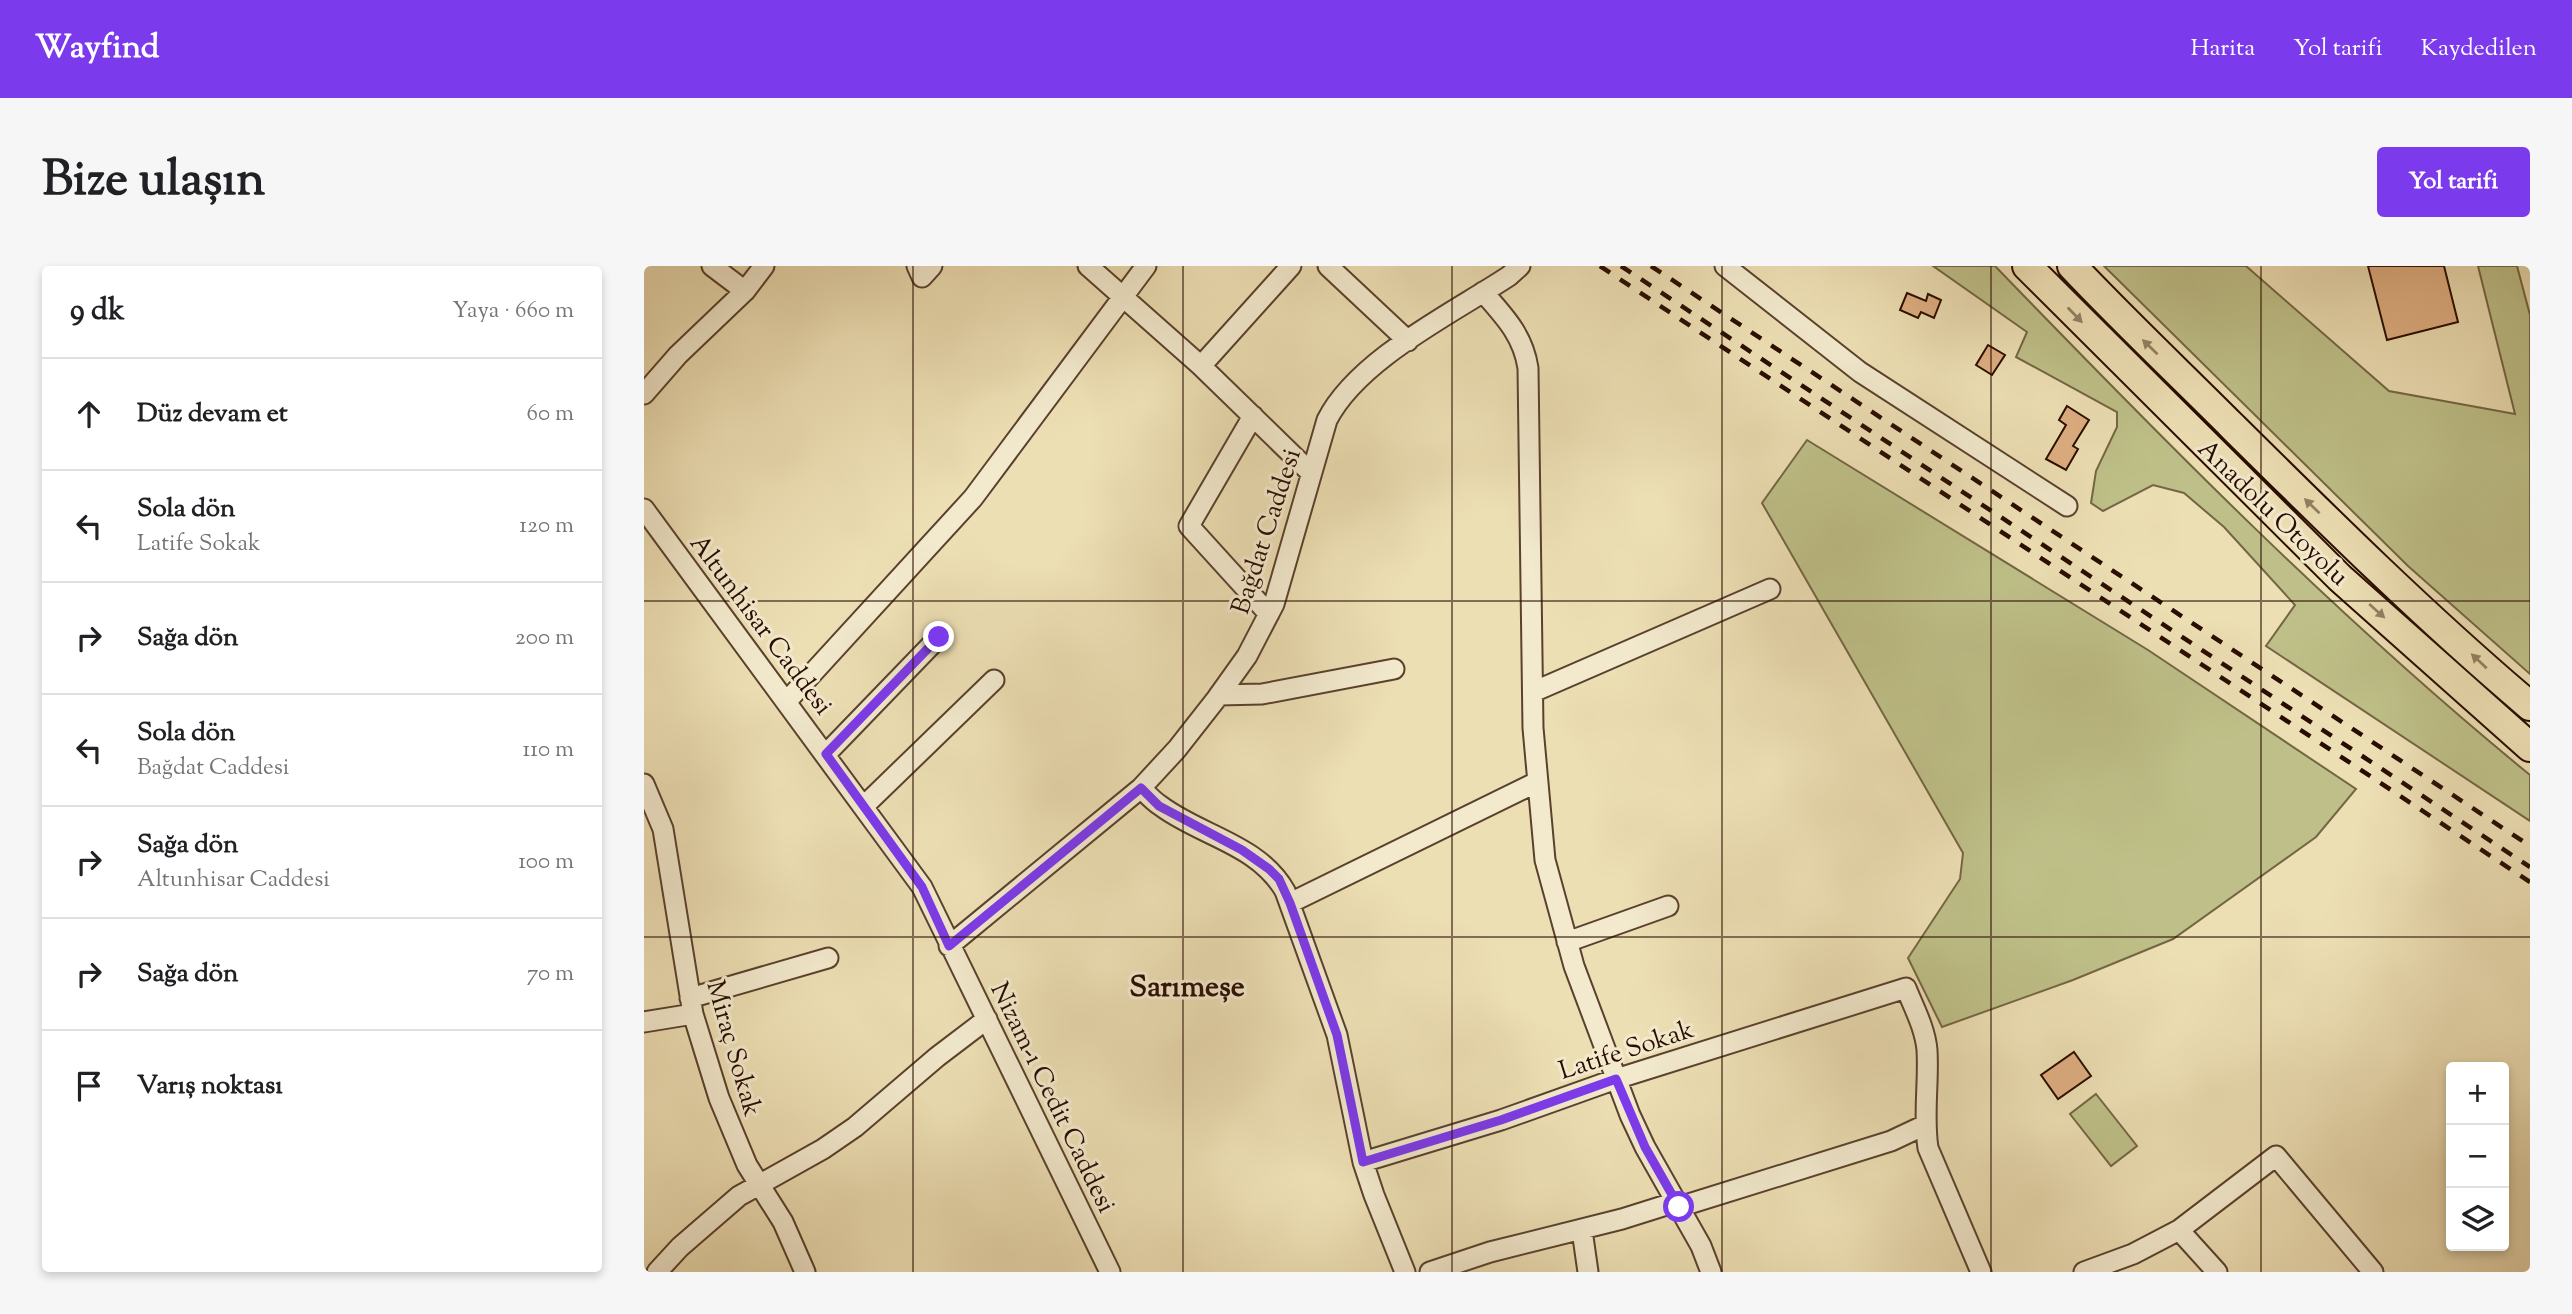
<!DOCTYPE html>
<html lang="tr">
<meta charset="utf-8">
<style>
body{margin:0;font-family:"Sorts Mill Goudy",serif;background:#f6f6f6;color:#202124}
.controls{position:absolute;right:21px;bottom:21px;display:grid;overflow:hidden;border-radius:7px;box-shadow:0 4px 10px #0003}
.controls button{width:63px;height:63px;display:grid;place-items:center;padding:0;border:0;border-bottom:2px solid #e0e0e0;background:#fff;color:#202124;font:35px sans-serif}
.stop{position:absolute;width:21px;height:21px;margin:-16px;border:5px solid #7c3aed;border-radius:50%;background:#fff}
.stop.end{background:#7c3aed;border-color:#fff;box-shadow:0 2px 7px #0008}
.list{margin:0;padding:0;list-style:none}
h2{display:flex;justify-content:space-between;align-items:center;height:91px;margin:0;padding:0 28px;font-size:30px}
h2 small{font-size:23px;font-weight:400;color:#757577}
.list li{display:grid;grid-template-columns:46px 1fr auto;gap:21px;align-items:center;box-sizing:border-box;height:112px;padding:0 28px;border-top:2px solid #e0e0e0}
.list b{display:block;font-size:26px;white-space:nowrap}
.list p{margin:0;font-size:23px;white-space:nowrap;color:#757577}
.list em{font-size:23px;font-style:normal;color:#757577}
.icon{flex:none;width:38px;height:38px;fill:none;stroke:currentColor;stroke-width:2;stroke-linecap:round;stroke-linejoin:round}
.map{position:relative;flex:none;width:1886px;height:1006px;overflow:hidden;border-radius:7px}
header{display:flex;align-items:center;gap:42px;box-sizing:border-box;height:98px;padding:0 35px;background:#7c3aed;color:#fff}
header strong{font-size:33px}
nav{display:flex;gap:38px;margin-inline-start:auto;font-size:24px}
.intro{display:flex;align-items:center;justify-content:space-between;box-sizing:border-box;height:168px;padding:0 42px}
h1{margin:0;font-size:49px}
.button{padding:18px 32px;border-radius:7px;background:#7c3aed;color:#fff;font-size:24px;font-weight:700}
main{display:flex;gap:42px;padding:0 42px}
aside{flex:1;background:#fff;border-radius:7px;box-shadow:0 4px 10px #0003}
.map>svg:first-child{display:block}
.green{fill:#bfc089;stroke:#746644;stroke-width:2}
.building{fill:#dfaf82;stroke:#290c00;stroke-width:2}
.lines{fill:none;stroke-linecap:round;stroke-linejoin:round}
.minor-casing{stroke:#5a412d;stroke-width:23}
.highway-casing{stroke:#290c00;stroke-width:32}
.minor{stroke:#f3eace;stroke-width:19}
.highway{stroke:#eddfb4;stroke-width:28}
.rail{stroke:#290c00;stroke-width:4.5;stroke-dasharray:12 12;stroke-linecap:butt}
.oneway{fill:#958063}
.route{stroke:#7c3aed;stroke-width:9}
.grid{fill:none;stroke:#290c00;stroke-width:2;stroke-opacity:0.55}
.labels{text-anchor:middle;stroke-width:6;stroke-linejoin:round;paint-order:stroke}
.street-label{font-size:26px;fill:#290c00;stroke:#f3eace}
.quarter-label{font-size:30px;font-weight:bold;fill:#290c00;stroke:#f3eace}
</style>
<header>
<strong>Wayfind</strong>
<nav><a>Harita</a><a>Yol tarifi</a><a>Kaydedilen</a></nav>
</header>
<div class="intro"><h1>Bize ulaşın</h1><a class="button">Yol tarifi</a></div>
<main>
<aside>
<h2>9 dk<small>Yaya · 660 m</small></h2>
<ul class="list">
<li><svg class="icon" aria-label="ahead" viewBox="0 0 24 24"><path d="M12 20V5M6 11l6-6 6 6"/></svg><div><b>Düz devam et</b></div><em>60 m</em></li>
<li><svg class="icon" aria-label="left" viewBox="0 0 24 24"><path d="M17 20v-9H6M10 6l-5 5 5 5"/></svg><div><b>Sola dön</b><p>Latife Sokak</p></div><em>120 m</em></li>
<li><svg class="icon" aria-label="right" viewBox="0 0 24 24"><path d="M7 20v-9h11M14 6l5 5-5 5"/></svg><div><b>Sağa dön</b></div><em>200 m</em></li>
<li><svg class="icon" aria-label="left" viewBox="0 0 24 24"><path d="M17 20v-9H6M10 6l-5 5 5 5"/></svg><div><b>Sola dön</b><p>Bağdat Caddesi</p></div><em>110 m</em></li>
<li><svg class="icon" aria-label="right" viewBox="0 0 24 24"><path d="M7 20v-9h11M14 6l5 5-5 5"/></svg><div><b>Sağa dön</b><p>Altunhisar Caddesi</p></div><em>100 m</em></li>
<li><svg class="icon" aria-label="right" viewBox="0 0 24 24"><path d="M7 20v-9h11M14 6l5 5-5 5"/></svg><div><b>Sağa dön</b></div><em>70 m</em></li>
<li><svg class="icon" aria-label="arrive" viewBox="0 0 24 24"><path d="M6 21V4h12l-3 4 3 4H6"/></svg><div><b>Varış noktası</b></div></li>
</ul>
</aside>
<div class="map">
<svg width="1886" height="1006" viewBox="0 0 1886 1006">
<rect width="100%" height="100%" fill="#eddfb4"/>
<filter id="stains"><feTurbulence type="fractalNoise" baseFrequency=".00286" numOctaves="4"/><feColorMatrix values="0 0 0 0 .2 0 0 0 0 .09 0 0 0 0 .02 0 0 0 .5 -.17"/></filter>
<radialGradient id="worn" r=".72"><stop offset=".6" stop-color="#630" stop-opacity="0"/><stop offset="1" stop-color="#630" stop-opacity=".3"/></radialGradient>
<path class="green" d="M1289,0h62c171,177 344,353 535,509v46l-264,-175 29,-41 -71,-78 -40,-34 -31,-8 -50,26 -12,-8 5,-32 21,-44v-15l-101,-55 11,-25z
M1460,0h142l143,125 126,23 -37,-148h39l13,49v359l-122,-108z
M1163,174l341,210 208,139 -40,48 -143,102 -100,41 -131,47 -34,-69 52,-79 3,-26 -201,-350z
M1452,828l41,52 -26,20 -41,-52z"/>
<path class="building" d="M1724,0h76l14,56 -71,18z
M1263,27l19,8 2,-7 13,6 -7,18 -13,-6 -3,6 -18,-8z
M1344,79l17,10 -13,20 -16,-10z
M1423,140l22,14 -16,26 5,3 -12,21 -20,-11 20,-34 -7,-5z
M1430,786l17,24 -33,23 -17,-24z"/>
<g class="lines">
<defs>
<path id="minor" d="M68,0l33,25
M273,0l5,11 10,-11
M444,0l113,100 110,107
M684,0l80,75
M1081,0l135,106 207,134
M839,26c21,24 40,43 45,76l5,360 12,132 29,106 56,149 15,32 56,99 10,26
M557,100l90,-100
M0,128l34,-39 67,-64 19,-25
M609,150l-64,110 80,88
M0,243l278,378 188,385
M889,426l237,-103
M575,429l43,-1 132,-25
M143,435l186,-203 173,-232
M182,488l113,-117
M0,518l19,45 30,185 26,84 28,67 36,57 22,50
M497,522c6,6 12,13 20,18 40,30 97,38 124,85l52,144 26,127 11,33 31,77
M220,540l130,-126
M646,637l247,-121
M923,676l101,-36
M305,680l192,-158 36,-39 40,-51 30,-42 27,-52 53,-184c31,-61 126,-107 182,-144l11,-10
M46,732l138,-40
M0,756l49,-8
M719,896l138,-42 115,-41 290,-91c8,20 19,40 21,62 2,33 -4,65 1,98l53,124
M1035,941l212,-66 34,-16
M938,964l6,42
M13,1006l23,-25 59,-51 84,-47 32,-22 82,-70 50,-38
M786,1006l60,-20 132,-33 54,-17
M1440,1006l49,-18 46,-24
M1573,1006l-38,-42 97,-74 97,116"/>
<path id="highway" d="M1383,0l313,312 190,169
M1428,0c52,55 107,107 161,161 96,95 193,191 297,279"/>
</defs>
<use href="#minor" class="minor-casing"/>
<use href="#highway" class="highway-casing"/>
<use href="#minor" class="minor"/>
<use href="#highway" class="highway"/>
<path class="rail" d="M956,0l930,616
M977,0l909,601
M1007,0l879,580"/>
</g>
<defs><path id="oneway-solid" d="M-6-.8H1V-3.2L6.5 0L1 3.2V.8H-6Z" transform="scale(1.75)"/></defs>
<g class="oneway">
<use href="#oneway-solid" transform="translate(1431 49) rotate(46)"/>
<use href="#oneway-solid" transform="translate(1506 81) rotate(-136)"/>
<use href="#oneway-solid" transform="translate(1668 240) rotate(-136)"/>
<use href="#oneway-solid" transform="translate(1733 345) rotate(42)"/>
<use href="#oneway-solid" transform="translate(1835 395) rotate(-137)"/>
</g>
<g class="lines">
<path class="route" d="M295,371l-113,117 96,133 27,59 192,-158 18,18 83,44 27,19 10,10 11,24 47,132 26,127 138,-42 115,-41 29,68 34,60"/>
</g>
<path class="grid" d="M269,0v1006M539,0v1006M808,0v1006M1078,0v1006M1347,0v1006M1617,0v1006M0,335h1886M0,671h1886"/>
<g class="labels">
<g class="street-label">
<text transform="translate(1630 246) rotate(44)" y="9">Anadolu Otoyolu</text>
<text transform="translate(621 265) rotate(-72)" y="9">Bağdat Caddesi</text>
<text transform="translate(118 358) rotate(53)" y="9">Altunhisar Caddesi</text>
<text transform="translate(91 782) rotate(74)" y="9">Miraç Sokak</text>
<text transform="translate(982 783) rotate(-18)" y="9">Latife Sokak</text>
<text transform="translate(410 831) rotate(64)" y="9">Nizam-ı Cedit Caddesi</text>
</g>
<g class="quarter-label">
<text x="543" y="730">Sarımeşe</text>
</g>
</g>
<rect width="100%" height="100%" filter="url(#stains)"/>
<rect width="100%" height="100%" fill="url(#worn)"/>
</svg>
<div class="controls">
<button>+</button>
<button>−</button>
<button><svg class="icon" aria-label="layers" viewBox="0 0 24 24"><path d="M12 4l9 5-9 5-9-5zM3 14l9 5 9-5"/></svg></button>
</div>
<div class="stop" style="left:1035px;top:941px"></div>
<div class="stop end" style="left:295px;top:371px"></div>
</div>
</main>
